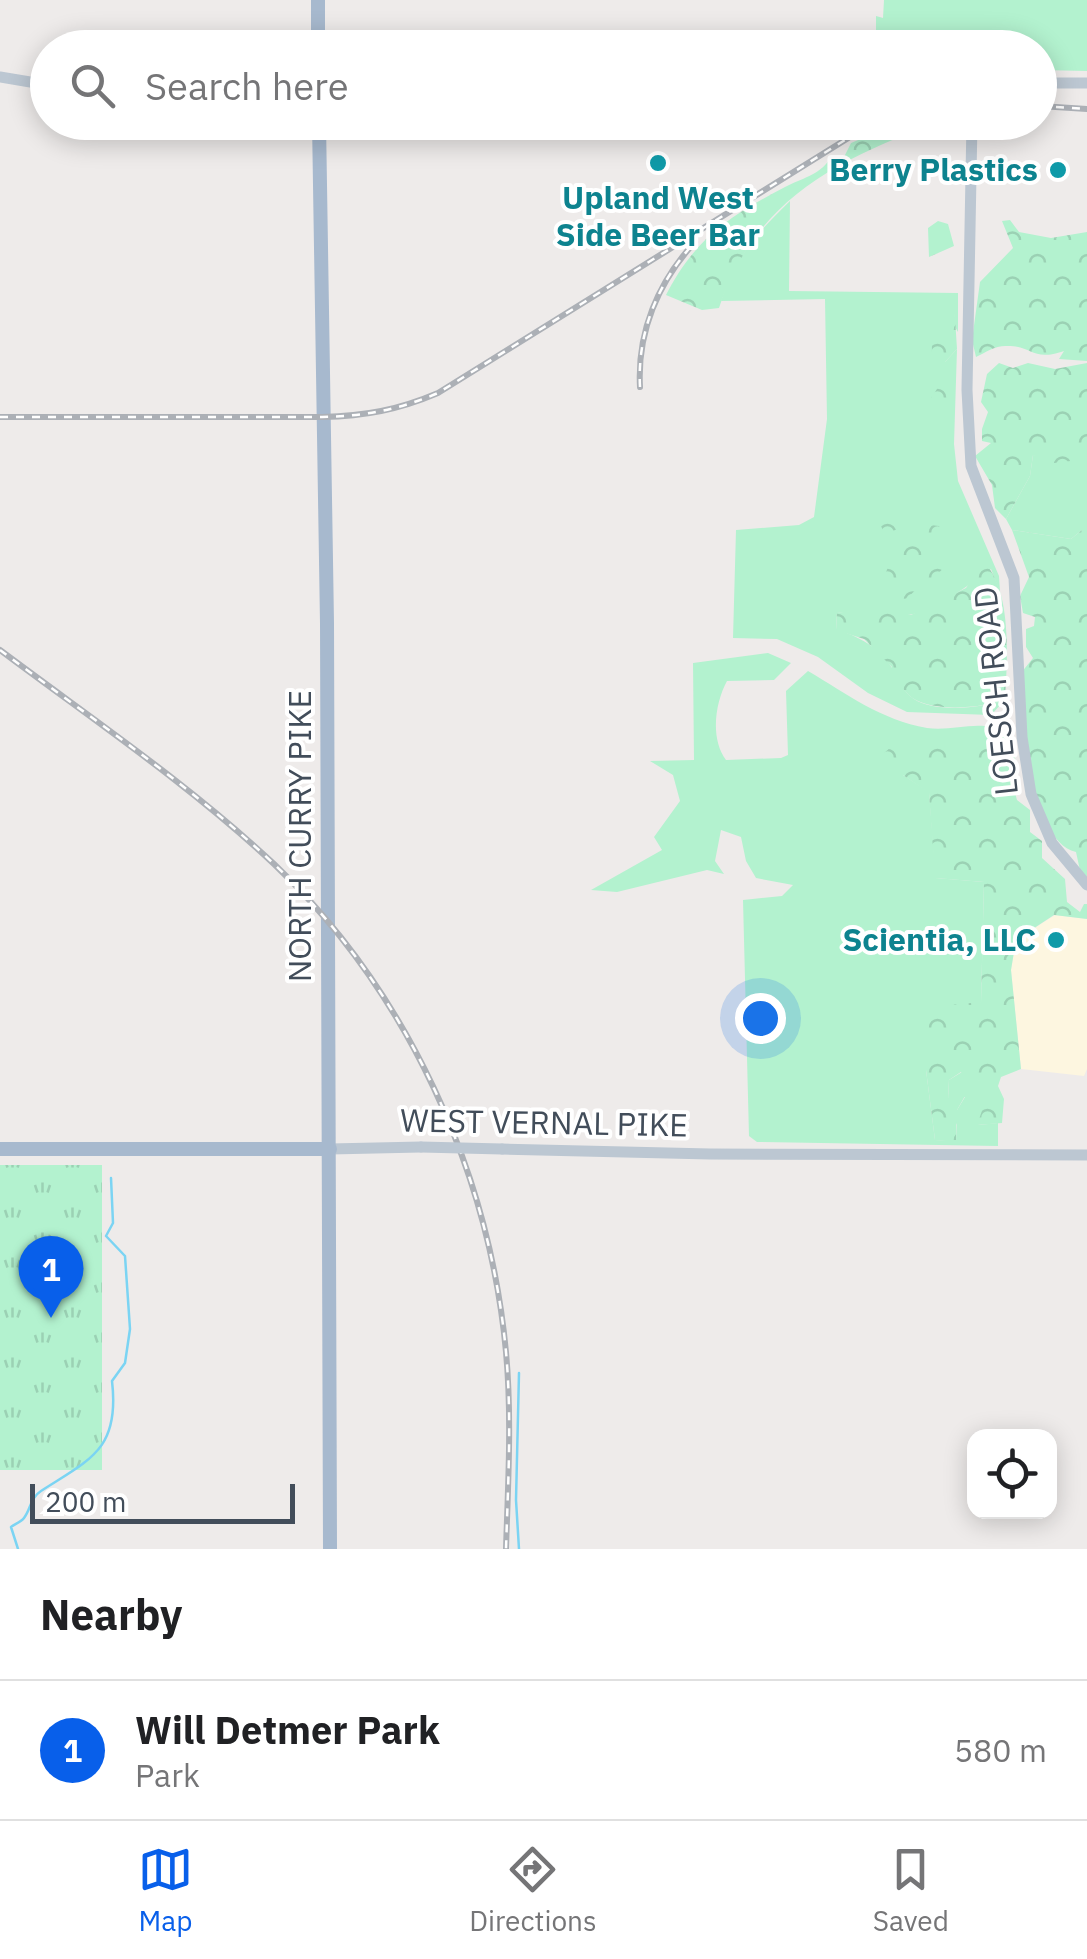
<!DOCTYPE html>
<style>
body{margin:0;font-family:"IBM Plex Sans",sans-serif;background:#f2f2f2;color:#202124}
.controls{position:absolute;right:30px;bottom:30px;display:grid;overflow:hidden;border-radius:20px;box-shadow:0 5px 25px #0003}
.controls button{width:90px;height:90px;display:grid;place-items:center;padding:0;border:0;border-bottom:2px solid #e0e0e0;background:#fff;color:#202124;font:50px sans-serif}
.scale{position:absolute;left:30px;bottom:25px;width:265px;box-sizing:border-box;padding-left:10px;border:5px solid #424d5a;border-top:0;font-size:28px;line-height:35px;white-space:nowrap;color:#424d5a;-webkit-text-stroke:8px #fff;paint-order:stroke}
.you{position:absolute;left:760px;top:1018px;width:35px;height:35px;margin:-25px;border:8px solid #fff;border-radius:50%;background:#1a73e8;box-shadow:0 0 0 15px #1a73e833}
.badge{display:grid;place-items:center;width:65px;height:65px;border-radius:50%;background:#085fea;color:#fff;font-size:32px;font-weight:700}
.pin{position:absolute;translate:-50% -82px;filter:drop-shadow(0 2px 5px #0008)}
.pin::after{content:'';position:absolute;top:52px;width:35px;height:30px;background:inherit;clip-path:polygon(0 0,100% 0,50% 100%)}
.list{margin:0;padding:0;list-style:none}
h2{display:flex;justify-content:space-between;align-items:center;height:130px;margin:0;padding:0 40px;font-size:42px}
h2 small{font-size:32px;font-weight:400;color:#757577}
.list li{display:grid;grid-template-columns:65px 1fr auto;gap:30px;align-items:center;box-sizing:border-box;height:140px;padding:0 40px;border-top:2px solid #e0e0e0}
.list b{display:block;font-size:38px;white-space:nowrap}
.list p{margin:0;font-size:32px;white-space:nowrap;color:#757577}
.list em{font-size:32px;font-style:normal;color:#757577}
.icon{flex:none;width:55px;height:55px;fill:none;stroke:currentColor;stroke-width:2;stroke-linecap:round;stroke-linejoin:round}
.map{position:relative;flex:none;width:1087px;height:1549px;overflow:hidden}
.search{position:absolute;background:#fff;box-shadow:0 5px 25px #0003;left:30px;right:30px;top:30px;height:110px;display:flex;align-items:center;gap:25px;box-sizing:border-box;padding:0 35px;border-radius:55px;color:#757577;font-size:38px}
.sheet{height:270px;background:#fff}
nav{display:flex;justify-content:space-around;align-items:center;box-sizing:border-box;height:140px;border-top:2px solid #e0e0e0;background:#fff;font-size:28px;color:#757577}
nav a{display:grid;justify-items:center;gap:5px}
nav .on{color:#085fea}
.map>svg:first-child{display:block}
.commercial{fill:#fdf6e0}
.grass{fill:#b3f2cf}
.forest{fill:url(#forest-crowns)}
.park{fill:url(#park-tufts)}
.lines{fill:none;stroke-linecap:round;stroke-linejoin:round}
.stream{stroke:#7bd4f3;stroke-width:2.5}
.minor{stroke:#bcc7d2;stroke-width:11}
.major{stroke:#a7b9ce;stroke-width:14}
.rail-casing{stroke:#acb0b6;stroke-width:6}
.rail{stroke:#fff;stroke-width:2.5;stroke-dasharray:8;stroke-linecap:butt}
.minor-bridge{stroke:#bcc7d2;stroke-width:11}
.culture-dot{fill:#0f9aa8;stroke:#fff;stroke-width:4}
.labels{text-anchor:middle;stroke-width:8;stroke-linejoin:round;paint-order:stroke}
.culture-label{font-size:32px;font-weight:bold;fill:#0d838f;stroke:#fff;text-anchor:end}
.street-label{font-size:32px;fill:#424d5a;stroke:#fff}
</style>
<div class="map">
<svg width="1087" height="1549" viewBox="0 0 1087 1549">
<defs>
<pattern id="forest-crowns" width="20" height="18" patternUnits="userSpaceOnUse" patternTransform="scale(2.5)"><rect width="20" height="18" fill="#b3f2cf"/><path d="M2 6a3 3 0 1 1 6 0M12 15a3 3 0 1 1 6 0" fill="none" stroke="#9bd1b4"/></pattern>
<pattern id="park-tufts" width="24" height="20" patternUnits="userSpaceOnUse" patternTransform="scale(2.5)"><rect width="24" height="20" fill="#b3f2cf"/><path d="M3 7l-1-3M5 7V3M7 7l1-3M15 17l-1-3M17 17v-4M19 17l1-3" fill="none" stroke="#9bd1b4"/></pattern>
</defs>
<rect width="100%" height="100%" fill="#eeebea"/>
<path class="commercial" d="M1055,915l32,4v150l-3,7 -63,-7 -10,-99 5,-30z"/>
<path class="grass" d="M884,0h203v71l-47,-1v-22l-164,-1v-31l7,2z
M790,201l-1,90 169,2v39l-3,-5v-13l-10,48 12,-13 -3,95 4,37 41,95 1,16 -9,-23c-19,14 -60,44 -83,46 -25,1 -43,-6 -71,-2l-1,16c21,7 44,18 56,39 7,11 9,23 22,31 20,14 69,9 91,1l-14,15 -84,-3 -39,-19 -50,-36 -41,-18 -44,-1 3,-108 63,-5 15,-8 13,-98 -2,-120 -104,2c15,-45 36,-68 69,-100z
M1033,455l54,4v71h-5l-11,9 -59,-9 -6,-11 24,-43z
M768,653l23,10 -17,17 -47,1c-12,22 -17,58 -1,79l55,-2 7,-3 -2,-64 22,-20c39,23 73,49 119,57 29,4 55,-11 82,6l9,36 -8,-6 -8,-23 -100,-3 1,37 26,17 7,86 48,4 -3,120 -55,68 9,70 21,1 1,-31 8,-13 -17,2 1,-19 13,-8 27,13 9,9 -20,31 20,-2v23l-241,-4 -8,-6 -6,-236 39,-4 11,-11 -37,-7 -10,-17 -5,-24 -20,-7 -6,31 9,13 -17,-4 -90,22 -26,-2 71,-40 -8,-13 26,-36 -7,-26 -23,-14 44,-1 -1,-97z"/>
<path class="forest" d="M901,122l34,1c-100,38 -180,77 -216,185l-17,2 -36,-15c29,-57 64,-79 119,-108 17,-9 33,-11 45,-28l14,-2 7,-14z
M1010,220l9,12 32,6 36,-6v129l-28,-2 5,-8c-32,11 -31,-5 -56,-5 -12,-1 -22,6 -32,11l-4,-17 8,-58 33,-34 -11,-27z
M938,221l10,3 6,22 -25,11 -1,-29z
M954,302l3,47 -12,13 -13,-7c0,-26 0,-37 22,-53z
M999,363l14,5 15,-5 27,6 32,-6v96l-33,4 -21,-8 -3,21 -24,43 -11,-11 -3,-23 -17,-29 16,-13 -9,-2v-12l6,-17 -7,-10 6,-28z
M939,386l9,5 5,10c-5,13 -1,22 -6,34l-9,-8 -11,-23z
M879,502l19,6 5,14 36,4 8,15 2,21c-12,16 -29,21 -41,36l-20,4 2,-5 -11,-6 12,-32 -4,-15 22,-9 -6,-7 -19,5 -10,-24z
M1012,530l59,9 11,-9h5v351l-6,-6 -5,-23c-46,-10 -53,-134 -59,-174l16,-20 -7,-11v-18l8,-3 1,-9 -12,-4 -3,-17 9,-19z
M984,562c29,30 23,100 21,138 -23,8 -70,12 -91,-1 -6,-3 -12,-12 -18,-18l-13,2 9,-16 -28,-28 -28,-9 1,-17 24,-4 50,6 55,-27z
M989,735l13,6 8,23 8,6 -6,12 5,18 13,10v22l12,9v17l23,21 2,23 13,10 4,-8h3v15l-33,-4 -38,25 -5,30 10,99 -20,8 -3,9 6,13 -2,24 -25,2 7,-20 13,-11 -19,-14 -12,-1 -5,-7 -12,8 -1,18 17,-2 -8,14 4,5 -5,10v17l-21,-2 -9,-70 4,-63 51,-5 3,-120 -49,-4 -6,-85 -26,-18 -19,-22 18,-15z"/>
<path class="park" d="M0,1165h102v305h-102z"/>
<g class="lines">
<path class="stream" d="M18,1549l-7,-22c4,-3 10,-5 13,-9 7,-9 6,-20 17,-27 50,-32 79,-42 71,-110l13,-18 5,-34 -5,-73 -19,-20 7,-13 -2,-45
M519,1549l-3,-49 3,-127"/>
<path class="minor" d="M0,77l48,8
M1040,83h47
M972,122l-5,268 4,76 43,112 8,159 9,57 21,49 35,42
M330,1149l91,-2
M502,1149l208,5 377,1"/>
<path class="major" d="M318,0v48
M319,122l8,501 3,926
M0,1149h330"/>
<defs>
<path id="rail" d="M1040,106l47,3
M640,387c-3,-55 18,-105 55,-145
M0,417h322c43,-1 76,-7 116,-24l436,-271
M0,650c92,69 190,135 274,214 133,127 215,306 232,488 6,66 2,132 0,197"/>
</defs>
<use href="#rail" class="rail-casing"/>
<use href="#rail" class="rail"/>
<path class="minor-bridge" d="M421,1147l81,2"/>
</g>
<g class="culture-dot">
<circle cx="658" cy="163" r="10"/>
<circle cx="1058" cy="170" r="10"/>
<circle cx="1056" cy="940" r="10"/>
</g>
<g class="labels">
<g class="culture-label">
<text x="1038" y="181">Berry Plastics</text>
<text x="658" y="209" text-anchor="middle">Upland West<tspan x="658" dy="37">Side Beer Bar</tspan></text>
<text x="1036" y="951">Scientia, LLC</text>
</g>
<g class="street-label">
<text transform="translate(996 691) rotate(-96)" y="11">LOESCH ROAD</text>
<text transform="translate(300 836) rotate(-90)" y="11">NORTH CURRY PIKE</text>
<text transform="translate(544 1123) rotate(1)" y="11">WEST VERNAL PIKE</text>
</g>
</g>
</svg>
<div class="controls">
<button><svg class="icon" aria-label="locate" viewBox="0 0 24 24"><circle cx="12" cy="12" r="6"/><path d="M12 2v4M12 18v4M2 12h4M18 12h4"/></svg></button>
</div>
<div class="scale">200 m</div>
<div class="you"></div>
<div class="pin badge" style="left:51px;top:1318px">1</div>
<div class="search"><svg class="icon" aria-label="search" viewBox="0 0 24 24"><circle cx="10" cy="10" r="6"/><path d="M15 15l6 6"/></svg>Search here</div>
</div>
<section class="sheet">
<h2>Nearby<small></small></h2>
<ul class="list">
<li><span class="badge">1</span><div><b>Will Detmer Park</b><p>Park</p></div><em>580 m</em></li>
</ul>
</section>
<nav>
<a class="on"><svg class="icon" aria-label="map" viewBox="0 0 24 24"><path d="M3 6l6-2 6 2 6-2v14l-6 2-6-2-6 2zM9 4v14M15 6v14"/></svg>Map</a>
<a><svg class="icon" aria-label="directions" viewBox="0 0 24 24"><path d="M12 3l9 9-9 9-9-9zM9 14v-3h6M13 9l2 2-2 2"/></svg>Directions</a>
<a><svg class="icon" aria-label="saved" viewBox="0 0 24 24"><path d="M7 4h10v16l-5-4-5 4z"/></svg>Saved</a>
</nav>
